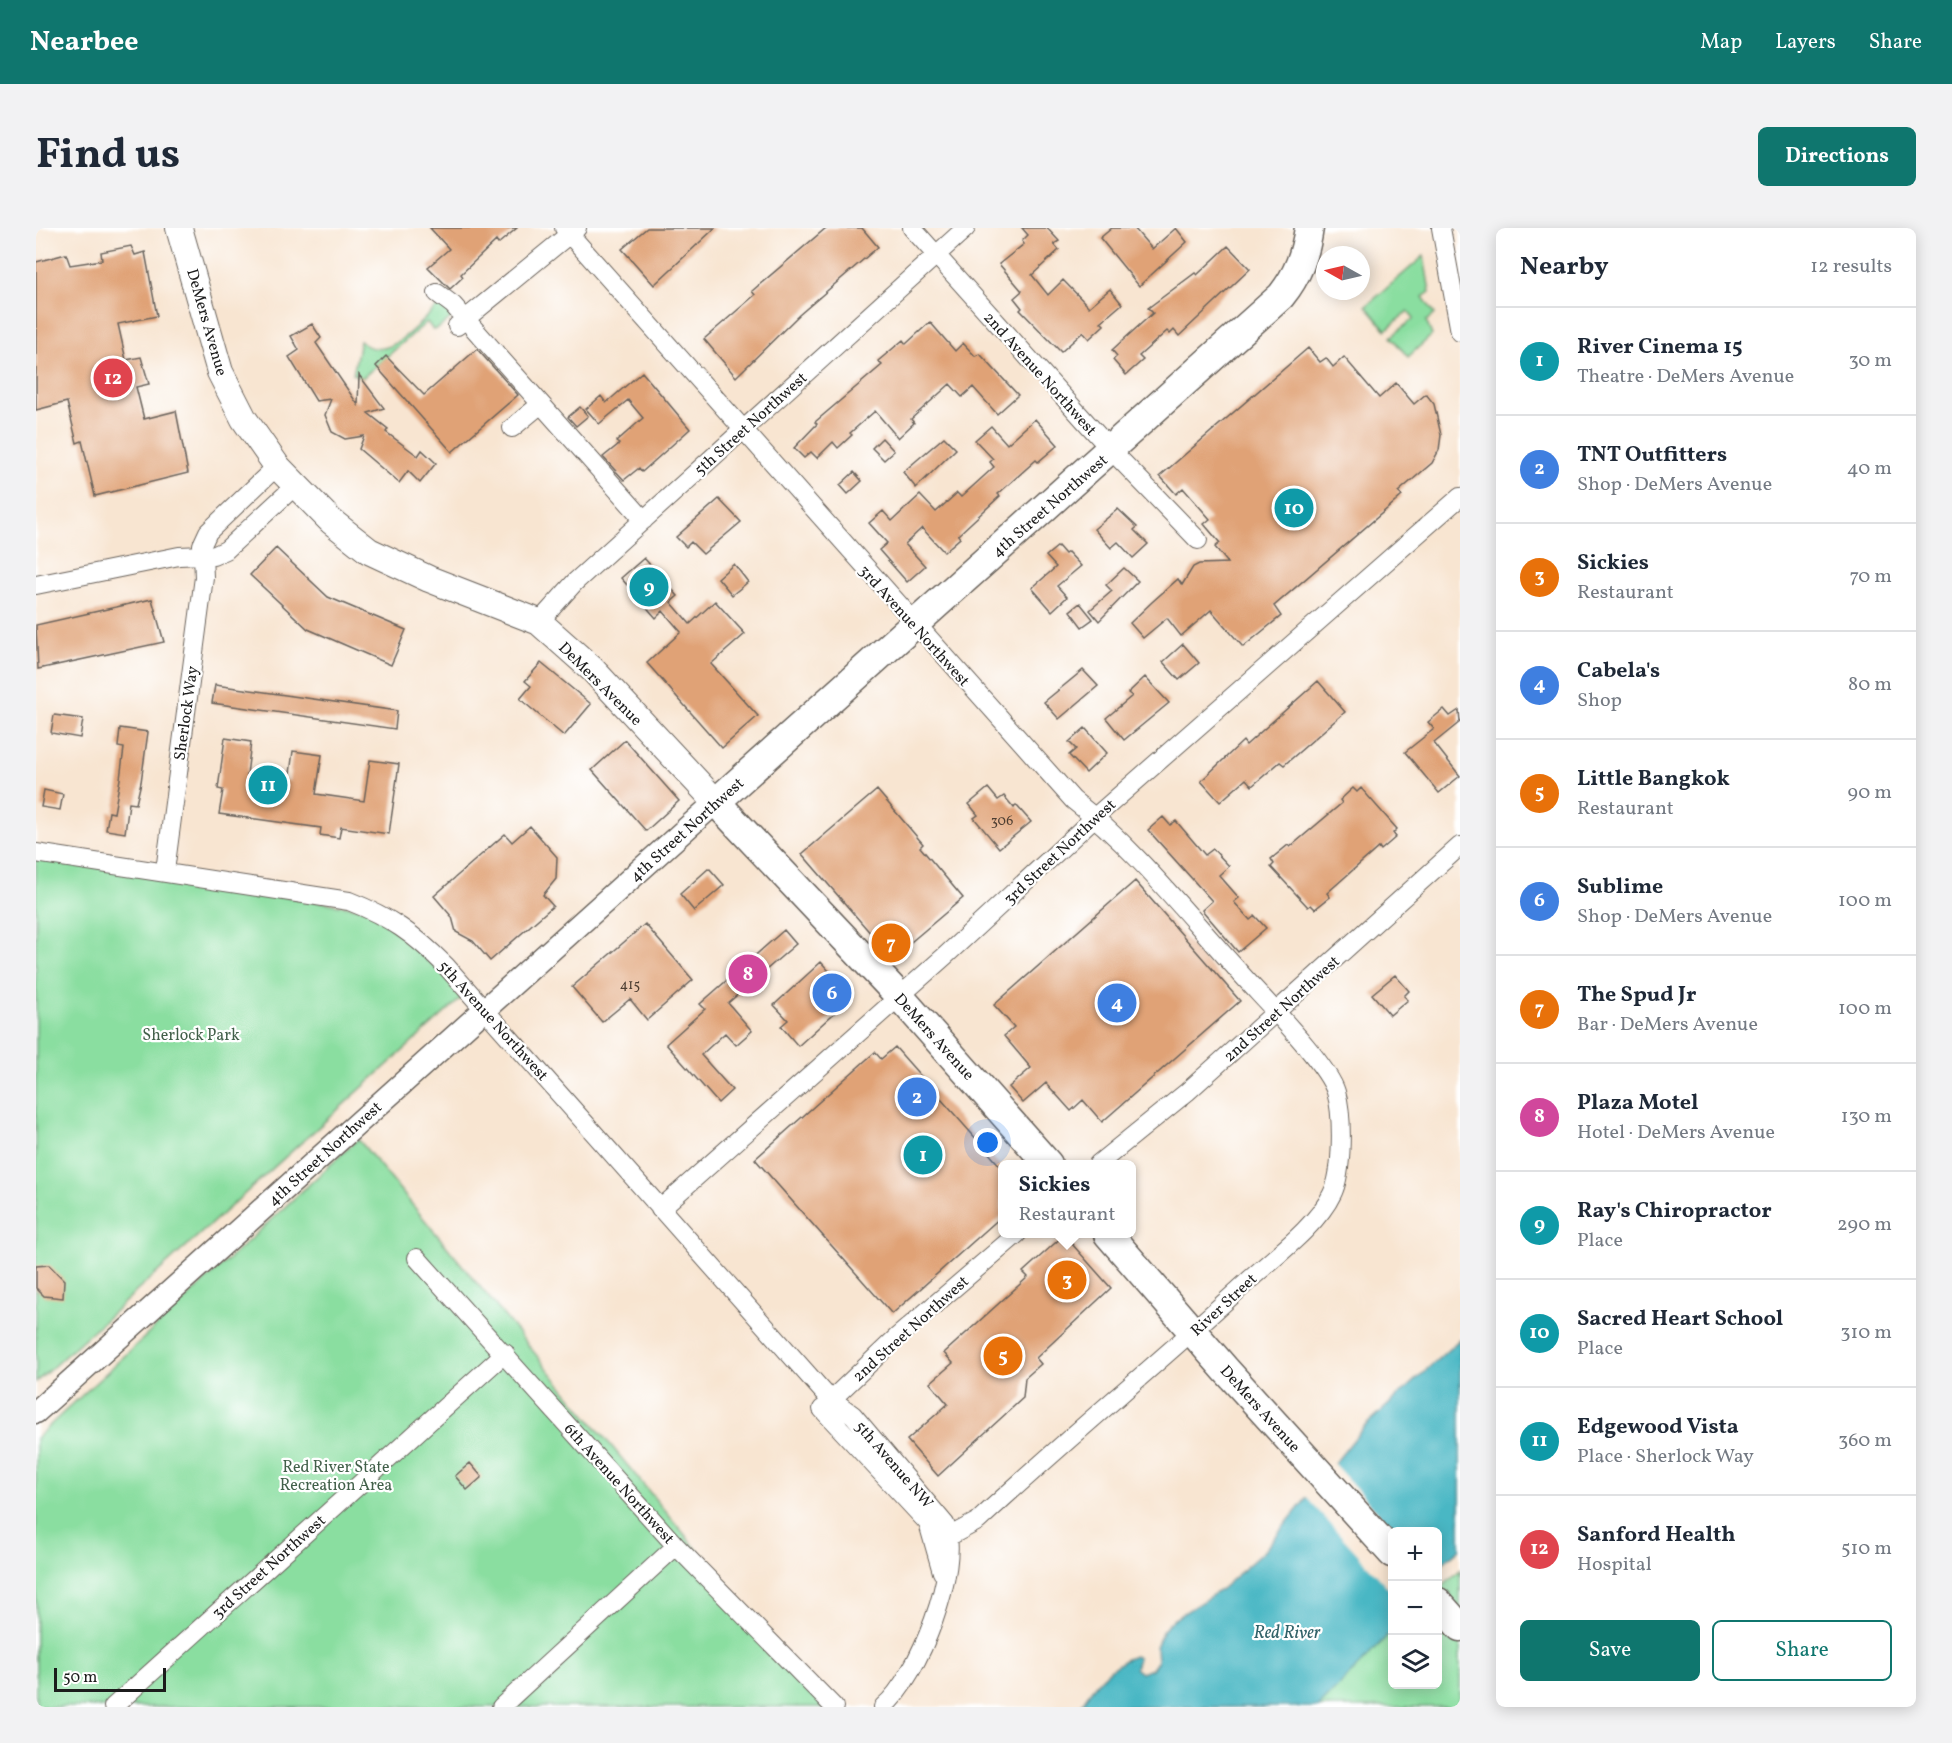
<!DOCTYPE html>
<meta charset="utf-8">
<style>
body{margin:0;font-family:Vollkorn,serif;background:#f2f2f3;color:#1f2937}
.controls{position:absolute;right:18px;bottom:18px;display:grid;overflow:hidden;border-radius:9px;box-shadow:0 3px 15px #0003}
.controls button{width:54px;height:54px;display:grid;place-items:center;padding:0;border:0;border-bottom:2px solid #e0e1e3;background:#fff;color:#1f2937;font:30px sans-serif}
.compass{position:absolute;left:1280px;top:18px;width:54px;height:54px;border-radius:50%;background:#fff;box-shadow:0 3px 15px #0003;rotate:278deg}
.scale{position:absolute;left:18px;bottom:15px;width:112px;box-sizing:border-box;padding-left:6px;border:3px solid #1c1c1c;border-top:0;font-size:16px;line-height:21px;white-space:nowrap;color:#1c1c1c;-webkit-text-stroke:4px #fff;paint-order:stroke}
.you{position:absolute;left:952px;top:915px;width:21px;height:21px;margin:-15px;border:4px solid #fff;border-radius:50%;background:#1a73e8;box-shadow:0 0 0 9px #1a73e833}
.badge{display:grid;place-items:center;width:39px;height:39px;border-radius:50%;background:#0f766e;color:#fff;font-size:20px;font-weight:700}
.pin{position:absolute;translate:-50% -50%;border:3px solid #fff;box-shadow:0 2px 6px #0006}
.popup{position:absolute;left:962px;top:932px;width:138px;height:78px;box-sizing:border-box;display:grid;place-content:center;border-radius:9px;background:#fff;filter:drop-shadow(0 2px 4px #0005);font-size:20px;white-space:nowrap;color:#747a83}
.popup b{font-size:22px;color:#1f2937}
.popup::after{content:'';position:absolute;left:50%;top:100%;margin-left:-12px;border:12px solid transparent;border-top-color:#fff}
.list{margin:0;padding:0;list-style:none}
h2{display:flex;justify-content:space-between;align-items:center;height:78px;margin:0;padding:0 24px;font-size:26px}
h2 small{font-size:20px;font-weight:400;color:#747a83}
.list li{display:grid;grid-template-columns:39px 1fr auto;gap:18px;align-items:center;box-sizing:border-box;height:108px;padding:0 24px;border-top:2px solid #e0e1e3}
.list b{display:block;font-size:22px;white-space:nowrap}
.list p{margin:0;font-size:20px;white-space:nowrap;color:#747a83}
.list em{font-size:20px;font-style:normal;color:#747a83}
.actions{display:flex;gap:12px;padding:18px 24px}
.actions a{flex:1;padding:14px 0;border:2px solid #0f766e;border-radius:9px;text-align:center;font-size:21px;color:#0f766e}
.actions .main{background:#0f766e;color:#fff}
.icon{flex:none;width:33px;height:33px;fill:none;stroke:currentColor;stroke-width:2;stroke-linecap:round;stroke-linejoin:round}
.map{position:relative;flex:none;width:1424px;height:1479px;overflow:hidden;border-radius:9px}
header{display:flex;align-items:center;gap:36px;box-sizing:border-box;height:84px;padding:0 30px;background:#0f766e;color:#fff}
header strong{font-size:28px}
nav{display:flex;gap:33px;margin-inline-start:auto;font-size:21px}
.intro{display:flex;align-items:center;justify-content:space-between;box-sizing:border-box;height:144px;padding:0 36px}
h1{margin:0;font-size:42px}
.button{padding:15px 27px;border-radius:9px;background:#0f766e;color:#fff;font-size:21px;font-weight:700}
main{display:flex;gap:36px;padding:0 36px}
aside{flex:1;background:#fff;border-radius:9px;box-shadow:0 3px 15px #0003}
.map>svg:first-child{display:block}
.green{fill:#8adea0;stroke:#537d5e;stroke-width:1.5}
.water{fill:#49b7c4;stroke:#326a70;stroke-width:1.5}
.pier{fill:#f8e5d1}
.building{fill:#e0a276}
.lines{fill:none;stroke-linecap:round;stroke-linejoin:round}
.minor-casing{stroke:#69625b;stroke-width:20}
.tertiary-casing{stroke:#69625b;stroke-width:25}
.secondary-casing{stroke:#69625b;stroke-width:28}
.primary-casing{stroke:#69625b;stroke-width:31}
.minor{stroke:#fff;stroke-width:18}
.tertiary{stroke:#fff;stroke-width:22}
.secondary{stroke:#fff;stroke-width:26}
.primary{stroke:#fff;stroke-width:28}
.labels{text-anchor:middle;stroke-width:4.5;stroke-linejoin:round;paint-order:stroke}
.number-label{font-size:14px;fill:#4d3e32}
.street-label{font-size:16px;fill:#1c1c1c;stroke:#fff}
.park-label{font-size:16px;fill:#42604a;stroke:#fff}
.water-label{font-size:18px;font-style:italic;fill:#306268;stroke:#fff}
</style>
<header>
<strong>Nearbee</strong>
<nav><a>Map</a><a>Layers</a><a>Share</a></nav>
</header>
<div class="intro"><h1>Find us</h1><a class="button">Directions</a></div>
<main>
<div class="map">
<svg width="1424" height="1479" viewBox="0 0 1424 1479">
<rect width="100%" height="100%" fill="#fff"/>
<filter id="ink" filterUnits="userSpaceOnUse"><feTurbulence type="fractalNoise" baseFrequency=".0167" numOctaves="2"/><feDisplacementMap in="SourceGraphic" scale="12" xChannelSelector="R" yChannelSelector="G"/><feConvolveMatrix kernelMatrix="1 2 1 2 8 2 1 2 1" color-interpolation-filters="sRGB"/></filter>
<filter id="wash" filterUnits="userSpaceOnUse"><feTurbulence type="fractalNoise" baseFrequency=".008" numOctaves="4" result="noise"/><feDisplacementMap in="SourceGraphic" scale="24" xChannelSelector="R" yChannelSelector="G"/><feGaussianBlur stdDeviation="1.35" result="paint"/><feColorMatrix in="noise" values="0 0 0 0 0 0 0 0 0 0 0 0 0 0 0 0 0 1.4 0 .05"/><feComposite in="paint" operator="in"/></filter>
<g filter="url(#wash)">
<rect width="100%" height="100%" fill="#f8e5d1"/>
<path class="green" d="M1388,28l6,36 -7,5 12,17 -9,7 6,14 -24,22 -17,-20 23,-19 -6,-7 -22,19 -20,-24z
M402,78l8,3 6,8 -13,11 -6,2 -6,-8 -65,56 -9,-4 7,-33c27,25 58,-18 78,-35z
M0,629l336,53 94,84 -430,388z
M322,911l469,568h-791v-269z
M1424,1342v137h-144l76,-75v52h46v-93z"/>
<path class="water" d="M1424,1111v210l-22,18v-35h-46v99l-73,76h-239c12,-21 31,-43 54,-51l4,2 -3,10 6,5 11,-4 5,-7 -1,-15 6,-15 9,-11 48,-30 45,-40 99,-123z"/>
<path class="pier" d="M1297,1235l62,68 -3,1v60l-87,-96z"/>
<g id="blocks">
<path class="building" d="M394,0h87l-19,16 -2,-3 -35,33 2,3 -13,12 -22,-22 21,-18z
M611,0h68l-61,57 -32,-36z
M790,0h36l16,19 -79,68 -63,62 -32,-38 51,-44 -3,-4z
M986,0h25l12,13 -5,3 5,6 -27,25 16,20 15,-15 26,27 21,-18 12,15 -21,18 3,3 -15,14 -6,-7 -22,20 -41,-42 2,-2 -8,-10 8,-7 -23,-27 25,-20 -2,-3 6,-6z
M1076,0h22l18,21 24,-21 11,14 -48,44 -39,-48z
M95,18l4,9 10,-3 12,64 -39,8 8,36 15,-3 8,27 -13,3 8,32 32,-8 12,62 -93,23 -13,-55 -5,2 -10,-41 -31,8v-148l30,-8 4,11 32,-5 -1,-8z
M1192,18l22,23 -71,67 -5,-6 -4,4 -3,-3 -28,25 4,4 -17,15 -13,-15 4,-4 -5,-6 41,-37 -5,-5 47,-35 2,2z
M894,94l25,29 8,-8 12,13 5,-2 38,41 -21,19 -24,-27 -11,10 -12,-13 -39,35 3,4 -16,15 -23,-27 -25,22 2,2 -14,13 -5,-6 -16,16 -6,-6 -7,6 -10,-10 23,-24 -2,-2 67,-57 -4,-4 25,-21 3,4z
M276,96l9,14 -5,5 42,62 1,-30 25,33 -16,5 20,16 -2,3 32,24 4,-6 14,13 -16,20 -12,-12 -9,12 -40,-34 5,-13 -19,3 -13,-7 -7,-17 6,-16 -15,2 -27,-44 10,-7 -8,-14z
M1272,120l12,14 6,-4 7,9 11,-10 35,41 17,-15 18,21 12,-10 8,10 7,31 -2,15 -7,13 -34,29 4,4 -128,110 7,10 -38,31 -32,-37 -30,26 -14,-18 -24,20 -13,-15 22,-21 26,-23 4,6 11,-18 6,-3 29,-1 -13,-16 5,-4 -16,-19 6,-5 -27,-31 -7,6 -16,-18z
M441,121l41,46 -66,57 -76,-86 10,-10 38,39z
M606,144l48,57 -48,43 -3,-4 -15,12 -21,-23 16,-13 -3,-2 27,-24 -15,-18 -29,24 -13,-15 15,-13 5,7z
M544,179l8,9 -12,10 -8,-9z
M999,191l23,26 -20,17 -2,-2 -38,34 2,2 -42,39 2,3 -16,14 -22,-24 -17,16 20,22 -18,16 -28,-32 8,-7 -18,-20 14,-12 9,10 28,-26 16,17 21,-19 4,4 33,-30 -4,-5 3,-3 -18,-19 16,-14 16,18z
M908,209l12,12 -40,39 -13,-16z
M846,210l12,13 -10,9 -12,-12z
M818,244l8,9 -14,13 -8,-9z
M683,271l22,23 -38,32 -12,-12 -5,5 -10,-10z
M1082,281l19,18 -3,3 14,14 -15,14 -15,-16 -7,6 -17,-19z
M1022,318l7,8 3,-2 13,14 -24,20 10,11 -15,14 -20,-23 24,-21 -10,-11z
M240,320l52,49 78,33 -15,35 -83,-36 -58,-54z
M608,330l34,38 -7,6 19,22 25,-23 30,33 -34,30 47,52 -36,32 -75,-85 34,-31 -18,-21 -7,7 -35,-40z
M698,336l14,18 -16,13 -14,-17z
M1088,340l14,13 -39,40 -9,-11 22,-19 -6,-6z
M116,371l12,43 -126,27 -2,-44z
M1044,375l13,16 -11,8 -12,-16z
M1147,416l16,19 -20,17 -16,-18z
M505,435l50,41 -27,32 -44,-37 11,-13 -6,-5z
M1047,442l15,16 -39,33 -15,-17z
M1109,449l24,26 -45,37 -18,-22 26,-22 -4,-3z
M1282,453l27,31 -61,53 -4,-3 -28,24 -6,-7 -26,23 -19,-21 42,-40 3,4z
M179,457l182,26 -2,18 -183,-26z
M1408,481l6,7 9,-6 1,12 -26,21 26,33 -21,17 -34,-41 29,-23 -6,-7z
M18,487l29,4 -3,19 -29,-5z
M84,500l28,4 -7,50 -5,22 -7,-1 -4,30 -19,-3 3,-18 5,1 6,-34 4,-31 -6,-1z
M1049,500l22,25 -21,20 -17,-18 7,-6 -7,-7z
M189,510l26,4 -4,33 42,6 4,-30 29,4 -6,39 48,7 6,-41 29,4 -10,70 -48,-7 -2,11 -19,-3 1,-7 -102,-14 4,-24 -5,-1z
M589,512l54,61 -33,30 -54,-61z
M952,560l10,12 6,-4 10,12 2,-3 15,17 -32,26 -25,-30 4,-3 -9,-11z
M1317,560l4,4 4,-4 36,41 -4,4 3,4 -15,13 -2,-3 -52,46 3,4 -15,12 -4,-4 -3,2 -37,-40 3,-3 -3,-5 17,-14 2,2 52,-44 -2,-3z
M8,562l19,4 -3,16 -19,-3z
M841,562l46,54 -3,3 43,51 -71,60 -90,-104z
M1127,589l7,8 6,-4 29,34 8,-6 16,17 -10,9 20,23 -5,4 16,18 5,-4 11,12 -28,24 -36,-42 10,-9 -64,-71z
M494,598l27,31 -1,22 -13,16 10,11 -63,55 -17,-20 -17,-9 -4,-15 -18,-21 71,-62 7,8z
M673,640l15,17 -30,26 -14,-17z
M1099,653l105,120 -138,121 -19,-22 -12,11 -25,-28 -23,20 -14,-16 22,-19 -27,-32 10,-9 -20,-22z
M609,696l48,56 -46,40 -17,-21 -28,23 -30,-35z
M748,702l12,14 -68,59 24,28 -16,14 -11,-12 -24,22 31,35 -14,13 -52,-59 39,-35 -5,-5z
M785,734l31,35 -54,49 -17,-20 7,-6 -14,-15z
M1359,747l14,16 -5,5 4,4 -18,15 -18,-21z
M859,819l107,121v48l-110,98 -137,-155 120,-107 6,7z
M1028,1007l47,53 -75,70 5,6 -16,14 -2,20 -85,78 -31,-36 41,-36 -18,-21 23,-20 -9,-10 84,-76 -5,-5z
M13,1037l15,15 -1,18 -19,-2 -8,-8v-22z
M434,1235l12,14 -15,13 -12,-14z"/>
</g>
</g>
<g filter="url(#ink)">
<use href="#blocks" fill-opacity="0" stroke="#69625b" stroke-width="1.5"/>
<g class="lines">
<defs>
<path id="minor" d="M528,0l509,572c61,47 110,110 161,166 23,27 93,96 102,126 7,23 7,81 -4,102 -15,32 -59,64 -85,88 -88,81 -181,157 -269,239l-28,15
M876,0l199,222 87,90
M1405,0l19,104
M401,65l16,12 88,99 -29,24
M421,98l120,-98
M505,176l103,116
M241,238l-69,66 -6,13 1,10 10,1 13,-6 70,-65
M0,357l143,-29 24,-1 1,22 -39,294
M503,394l36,-40 391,-354
M0,625l313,48c41,16 65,33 96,64l381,430 27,20 92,109c17,43 -27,154 -62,183
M1062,936l89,-72 273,-246
M624,981l285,-253 150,-139 365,-320
M381,1030l259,288 158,161
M795,1172l67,-64 119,-102
M786,1181l106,114 14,49
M77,1479l392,-354
M465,1479l175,-161"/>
<path id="tertiary" d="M0,1184l680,-610"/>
<path id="secondary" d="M143,0l41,144 24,47 33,47 54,55 38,30 60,28 110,43 53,47 124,133"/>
<path id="primary" d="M1012,936l-148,-167 -184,-195 565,-506c17,-21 24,-41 28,-68
M1072,1006l117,135 167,184
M1402,1374l22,25"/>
</defs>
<use href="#minor" class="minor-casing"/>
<use href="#tertiary" class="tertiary-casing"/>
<use href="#secondary" class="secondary-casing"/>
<use href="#primary" class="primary-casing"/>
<use href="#minor" class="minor"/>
<use href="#tertiary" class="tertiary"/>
<use href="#secondary" class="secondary"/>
<use href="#primary" class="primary"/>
</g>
</g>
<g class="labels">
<g class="number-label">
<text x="966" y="597">306</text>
<text x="594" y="761">415</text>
</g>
<g class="street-label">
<text transform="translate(172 94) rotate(74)" y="6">DeMers Avenue</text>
<text transform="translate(1005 145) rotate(48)" y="6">2nd Avenue Northwest</text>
<text transform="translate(714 195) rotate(-42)" y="6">5th Street Northwest</text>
<text transform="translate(1013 277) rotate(-41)" y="6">4th Street Northwest</text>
<text transform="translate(879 397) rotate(48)" y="6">3rd Avenue Northwest</text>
<text transform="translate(565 455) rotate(45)" y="6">DeMers Avenue</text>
<text transform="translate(149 485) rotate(-82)" y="6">Sherlock Way</text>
<text transform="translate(650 601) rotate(-42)" y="6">4th Street Northwest</text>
<text transform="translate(1023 623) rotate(-43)" y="6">3rd Street Northwest</text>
<text transform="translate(1245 780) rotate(-42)" y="6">2nd Street Northwest</text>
<text transform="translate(458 792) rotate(48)" y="6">5th Avenue Northwest</text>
<text transform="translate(899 808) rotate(48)" y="6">DeMers Avenue</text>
<text transform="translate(288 925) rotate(-42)" y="6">4th Street Northwest</text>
<text transform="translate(1187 1076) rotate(-43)" y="6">River Street</text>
<text transform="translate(874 1100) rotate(-42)" y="6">2nd Street Northwest</text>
<text transform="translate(1225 1180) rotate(48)" y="6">DeMers Avenue</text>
<text transform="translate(859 1236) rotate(49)" y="6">5th Avenue NW</text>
<text transform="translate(584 1255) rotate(48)" y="6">6th Avenue Northwest</text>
<text transform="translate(232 1338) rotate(-42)" y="6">3rd Street Northwest</text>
</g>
<g class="park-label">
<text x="155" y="812">Sherlock Park</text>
<text x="300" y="1244">Red River State<tspan x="300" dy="18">Recreation Area</tspan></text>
</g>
<g class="water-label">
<text x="1251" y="1410">Red River</text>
</g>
</g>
</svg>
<div class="controls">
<button>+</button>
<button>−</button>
<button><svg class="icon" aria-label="layers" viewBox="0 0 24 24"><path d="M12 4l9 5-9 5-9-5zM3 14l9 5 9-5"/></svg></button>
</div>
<svg class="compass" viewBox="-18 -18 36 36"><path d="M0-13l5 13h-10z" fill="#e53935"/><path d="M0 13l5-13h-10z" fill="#747a83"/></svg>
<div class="scale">50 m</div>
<div class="you"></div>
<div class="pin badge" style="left:887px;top:927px;background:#0f9aa8">1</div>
<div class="pin badge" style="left:881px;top:869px;background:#3f7fe0">2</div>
<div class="pin badge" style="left:1031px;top:1052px;background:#e8710a">3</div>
<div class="popup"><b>Sickies</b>Restaurant</div>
<div class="pin badge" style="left:1081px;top:775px;background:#3f7fe0">4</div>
<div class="pin badge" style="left:967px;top:1128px;background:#e8710a">5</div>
<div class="pin badge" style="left:796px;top:765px;background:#3f7fe0">6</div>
<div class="pin badge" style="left:855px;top:715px;background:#e8710a">7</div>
<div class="pin badge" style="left:712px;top:746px;background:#d1479c">8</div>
<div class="pin badge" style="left:613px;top:359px;background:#0f9aa8">9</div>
<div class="pin badge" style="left:1258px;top:280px;background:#0f9aa8">10</div>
<div class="pin badge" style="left:232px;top:557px;background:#0f9aa8">11</div>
<div class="pin badge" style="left:77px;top:150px;background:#e0444e">12</div>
</div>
<aside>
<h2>Nearby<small>12 results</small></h2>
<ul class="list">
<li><span class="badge" style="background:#0f9aa8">1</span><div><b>River Cinema 15</b><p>Theatre · DeMers Avenue</p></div><em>30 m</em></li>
<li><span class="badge" style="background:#3f7fe0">2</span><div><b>TNT Outfitters</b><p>Shop · DeMers Avenue</p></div><em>40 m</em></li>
<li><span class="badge" style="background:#e8710a">3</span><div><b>Sickies</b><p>Restaurant</p></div><em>70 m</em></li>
<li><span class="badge" style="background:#3f7fe0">4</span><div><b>Cabela's</b><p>Shop</p></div><em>80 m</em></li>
<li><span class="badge" style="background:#e8710a">5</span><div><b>Little Bangkok</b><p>Restaurant</p></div><em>90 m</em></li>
<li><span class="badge" style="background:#3f7fe0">6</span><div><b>Sublime</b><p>Shop · DeMers Avenue</p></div><em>100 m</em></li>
<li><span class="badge" style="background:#e8710a">7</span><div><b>The Spud Jr</b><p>Bar · DeMers Avenue</p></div><em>100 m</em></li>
<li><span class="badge" style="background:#d1479c">8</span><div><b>Plaza Motel</b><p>Hotel · DeMers Avenue</p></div><em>130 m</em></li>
<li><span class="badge" style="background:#0f9aa8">9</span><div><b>Ray's Chiropractor</b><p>Place</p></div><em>290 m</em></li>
<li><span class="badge" style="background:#0f9aa8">10</span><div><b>Sacred Heart School</b><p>Place</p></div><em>310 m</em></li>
<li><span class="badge" style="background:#0f9aa8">11</span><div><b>Edgewood Vista</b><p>Place · Sherlock Way</p></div><em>360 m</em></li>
<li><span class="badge" style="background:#e0444e">12</span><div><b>Sanford Health</b><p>Hospital</p></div><em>510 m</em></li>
</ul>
<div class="actions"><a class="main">Save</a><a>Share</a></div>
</aside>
</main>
